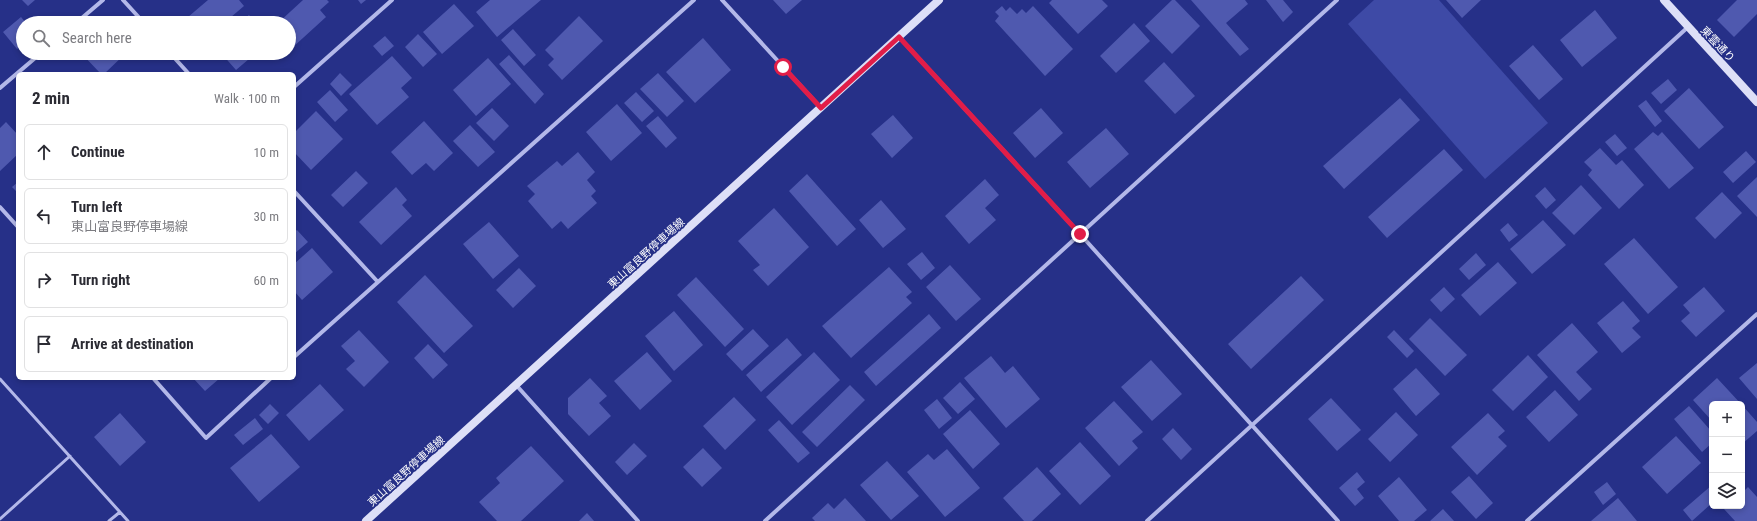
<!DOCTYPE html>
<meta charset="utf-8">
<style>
body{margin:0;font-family:"Roboto Condensed","Noto Sans JP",sans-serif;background:#f2f2f3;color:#2b2b33}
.controls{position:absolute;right:12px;bottom:12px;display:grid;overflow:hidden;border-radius:6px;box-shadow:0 2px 6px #0003}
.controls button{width:36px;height:36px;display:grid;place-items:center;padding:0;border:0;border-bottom:1px solid #e1e1e2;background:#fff;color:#2b2b33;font:20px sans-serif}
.stop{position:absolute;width:12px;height:12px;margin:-9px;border:3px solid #e11d48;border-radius:50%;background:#fff}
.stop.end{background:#e11d48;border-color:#fff;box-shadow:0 1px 4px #0008}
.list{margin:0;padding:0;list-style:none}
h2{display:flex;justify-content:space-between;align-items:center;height:52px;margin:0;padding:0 16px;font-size:17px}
h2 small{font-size:13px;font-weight:400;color:#7c7c81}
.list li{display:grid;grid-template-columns:26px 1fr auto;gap:12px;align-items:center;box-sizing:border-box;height:56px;margin:0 8px 8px;padding:0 8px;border:1px solid #e1e1e2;border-radius:6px}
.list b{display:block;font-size:15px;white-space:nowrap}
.list p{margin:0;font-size:13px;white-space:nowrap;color:#7c7c81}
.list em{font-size:13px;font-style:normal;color:#7c7c81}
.icon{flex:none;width:22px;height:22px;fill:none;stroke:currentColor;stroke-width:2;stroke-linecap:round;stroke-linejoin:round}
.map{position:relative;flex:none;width:1757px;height:521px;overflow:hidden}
.search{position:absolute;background:#fff;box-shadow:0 2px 6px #0003;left:16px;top:16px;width:280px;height:44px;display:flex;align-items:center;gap:10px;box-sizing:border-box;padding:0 14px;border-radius:22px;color:#7c7c81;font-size:15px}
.panel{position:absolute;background:#fff;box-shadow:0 2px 6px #0003;left:16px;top:72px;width:280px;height:308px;border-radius:6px}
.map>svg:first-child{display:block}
.green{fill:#3e4aa6}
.building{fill:#4f59af}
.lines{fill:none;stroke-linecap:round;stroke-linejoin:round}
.lane{stroke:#b3b8e9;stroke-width:3}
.street{stroke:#b3b8e9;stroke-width:4}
.secondary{stroke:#dddff7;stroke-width:8}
.route{stroke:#e11d48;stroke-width:5}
.labels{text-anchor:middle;stroke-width:3.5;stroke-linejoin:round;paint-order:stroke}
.street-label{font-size:11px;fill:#fff;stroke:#263088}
</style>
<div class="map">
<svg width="1757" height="521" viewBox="0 0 1757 521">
<rect width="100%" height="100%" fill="#263088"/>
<path class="green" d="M1374,0h65l109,123 -63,56 -137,-155z"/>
<path class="building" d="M22,0h13l-7,6z
M208,0h31l5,6 -20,17h-43z
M303,0h24l2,2 -9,8 6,7 -34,31 -3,-3v-22h-11z
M358,0h8l-5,4z
M490,0h51l-44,37 -21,-25z
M773,0h29l-16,14z
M1052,0h50l6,6 -30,28 -29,-31z
M1172,0h3l25,26 -28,28 -27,-28z
M1191,0h54l3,4 -22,19 23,26 -9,7z
M1266,0h17l10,12 -10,10z
M1446,0h35l-19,18z
M1737,0h20v14l-23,23 -17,-17z
M454,4l20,22 -32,28 -19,-22z
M1002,6l4,5 4,-4 7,7 5,-5 4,4 7,-7 40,43 -28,27 -50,-55 4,-5 -4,-4z
M1595,10l22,28 -35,29 -22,-27z
M249,15l7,8h-17z
M579,16l24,25 -41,39 -14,-15 6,-6 -9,-9z
M21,17l5,6h-3v21l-6,5 -14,-17z
M1134,23l16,18 -34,32 -16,-17z
M513,29l23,26 -12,11 -23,-26z
M418,34l19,20 -14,13 -18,-20z
M385,36l9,10 -12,10 -9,-10z
M703,38l28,32 -36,33 -29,-31z
M1533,45l30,34 -24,21 -30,-34z
M81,53h45l-22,21h-3z
M221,53h35l-20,17z
M509,55l35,39 -9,10 -36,-40z
M392,56l20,22 -11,10 8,9 -32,28 -28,-31z
M488,58l23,26 -35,32 -23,-26z
M1164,62l31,34 -20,18 -31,-33z
M340,73l12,12 -11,11 -11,-12z
M658,73l26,28 -17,16 -27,-28z
M1668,79l9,11 -16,14 -10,-11z
M1689,88l35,39 -25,22 -35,-38z
M330,90l18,20 -13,12 -18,-20z
M636,92l18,19 -12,11 -18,-19z
M1400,98l20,22 -76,69 -21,-23z
M1646,100l16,21 -7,6 -17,-21z
M617,104l25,29 -31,28 -25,-29z
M492,108l17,18 -15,15 -18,-18z
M1041,108l22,25 -28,25 -22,-25z
M316,111l27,28 -32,31 -17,-18v-19z
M893,115l20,23 -21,20 -21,-24z
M658,116l19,22 -11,10 -20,-22z
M424,121l29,32 -19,18 -8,-8 -14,12 -21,-23z
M6,122l12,13v19l-18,17v-43z
M470,125l25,27 -17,15 -25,-26z
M1106,128l23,26 -39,34 -23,-26z
M1653,132l5,4 4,-4 32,36 -25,21 -35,-40z
M1615,134l12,14 -10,8 -12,-14z
M1600,148l16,17 6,-5 22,25 -25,24 -31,-34 4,-5 -8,-8z
M1444,149l19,21 -76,68 -19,-21z
M1746,151l10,11 -23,21 -10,-11z
M578,152l17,20 -8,8 9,11 -5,5 6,7 -29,26 -7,-8 -9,8 -24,-28 7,-7 -8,-8 30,-25 5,5z
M356,171l12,12 -25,24 -12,-12z
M807,174l49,55 -19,17 -48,-55z
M1757,177v40l-20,-21z
M985,179l14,16 -14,13 11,12 -27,24 -24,-28z
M18,182v11l-6,-6z
M1581,185l21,23 -28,27 -22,-22z
M396,187l11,13 -5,5 10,11 -31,29 -22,-23z
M1545,187l11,13 -10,9 -11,-13z
M1722,192l20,21 -27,26 -20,-21z
M881,200l25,29 -23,19 -24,-28z
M774,208l35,39 -41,39 -15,-16 7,-5 -22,-24z
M1543,220l23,25 -34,29 -22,-25z
M489,222l30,34 -26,23 -30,-35z
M1508,223l10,12 -9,7 -9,-12z
M297,230l11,12 -14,12v-22z
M1634,238l44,49 -30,27 -44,-50z
M312,248l21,24 -31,28 -8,-9v-27z
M922,252l13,16 -14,12 -14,-16z
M1476,253l10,12 -17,15 -10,-11z
M1498,262l19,21 -37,33 -19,-21z
M950,265l31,34 -25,22 -30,-34z
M889,267l23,25 -6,5 6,6 -61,55 -29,-32z
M519,268l17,18 -23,22 -17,-18z
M425,275l48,51 -29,27 -47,-51z
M1301,276l23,24 -73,69 -23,-25z
M696,277l48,52 -19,18 -48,-52z
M1444,287l11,12 -14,13 -11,-12z
M1704,287l21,24 -29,26 -15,-16 9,-8 -7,-8z
M1623,301l17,20 -8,7 9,9 -19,16 -25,-30z
M674,311l29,34 -29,26 -29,-35z
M929,314l12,14 -65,58 -12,-14z
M1430,318l37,37 -22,21 -36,-37z
M1572,323l26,29 -22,20 16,17 -13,12 -42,-46z
M753,329l16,17 -27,25 -16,-17z
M359,330l30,32 -25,25 -18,-18 9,-8 -14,-15z
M1394,330l20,21 -7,7 -20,-21z
M787,338l15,17 -41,37 -15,-17z
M428,344l20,21 -15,14 -19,-21z
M647,352l25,29 -32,29 -26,-29z
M814,352l26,28 -48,45 -26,-28z
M1528,355l20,22 -35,34 -21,-21z
M991,356l14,17 8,-7 27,33 -34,29 -42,-50z
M1151,360l31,34 -30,27 -31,-34z
M1757,363v36l-18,-21z
M1416,368l24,26 -24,22 -23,-27z
M193,378h27l-15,13z
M590,378l17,18 -8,7 12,13 -22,20 -21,-22v-16z
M1717,378l24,26h-29v17l-19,-21z
M960,382l15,17 -17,15 -15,-16z
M320,384l24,26 -35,31 -23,-26z
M850,385l15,15 -48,47 -15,-15z
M1555,390l23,25 -29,27 -23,-25z
M734,397l22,23 -31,30 -22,-24z
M1331,398l30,32 -24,21 -29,-32z
M937,399l15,19 -13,11 -15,-19z
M1114,401l29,31 -11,9 6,7 -19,18 -34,-38z
M270,404l9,9 -11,11 -9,-9z
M1742,405l15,17v9l-15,13z
M1689,406l23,26v11l-10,9 -28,-33z
M970,410l30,34 -27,25 -30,-35z
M1396,412l22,23 -28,27 -22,-23z
M120,413l26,29 -26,24 -26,-29z
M1488,413l17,18 -7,6 9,9 -30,29 -26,-28z
M255,418l8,11 -20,16 -9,-10z
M779,420l31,33 -12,10 -30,-33z
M1173,428l19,21 -11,11 -19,-21z
M271,434l29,33 -41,35 -29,-34z
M1676,436l25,27 -34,31 -25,-27z
M1080,442l31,34 -31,29 -31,-34z
M634,443l13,13 -20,19 -12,-13z
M531,446l33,35 -43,40h-24l-18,-19 21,-19 -4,-5z
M703,448l19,20 -20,19 -19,-20z
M947,449l33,39 -35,29 -38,-45 21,-18 6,6z
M887,461l32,35 -28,24 -31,-35z
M1037,467l24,27 -29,27h-8l-21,-23z
M1357,472l8,10 -8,7 7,9 -9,8 -16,-18z
M1469,476l24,27 -17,16 -25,-27z
M1399,477l28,33 -13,11h-15l-21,-25z
M1607,482l9,12 -13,11 -9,-13z
M1712,485v18l-20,18 -9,-11z
M1748,487l9,10v24h-22l-11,-12 3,-3h15v-13z
M845,498l21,23h-51l-3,-3 16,-15 6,6z
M1618,498l19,23h-46z
M1443,509l11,12h-24z
M587,513l7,8h-15z"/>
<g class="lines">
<path class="lane" d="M0,379l128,142
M0,519l70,-63
M109,521l11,-9"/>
<path class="street" d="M123,0l21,23
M722,0l99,108
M76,23l27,-23
M899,37l181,197 258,287
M170,53l19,21
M294,87l98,-87
M0,88l41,-35
M294,191l83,90
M0,207l18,20
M294,357l400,-357
M153,378l53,60 65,-60
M517,386l121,135
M765,521l572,-521
M1147,521l541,-494
M1527,521l230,-207"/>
<path class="secondary" d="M1664,0l93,102
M366,521l573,-521"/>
</g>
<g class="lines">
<path class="route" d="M783,67l38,41 78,-71 181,197"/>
</g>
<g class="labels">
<g class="street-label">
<text transform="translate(1718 44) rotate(47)" y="4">東雲通り</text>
<text transform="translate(646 253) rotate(-42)" y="4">東山富良野停車場線</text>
<text transform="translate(406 471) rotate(-42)" y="4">東山富良野停車場線</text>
</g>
</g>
</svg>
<div class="controls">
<button>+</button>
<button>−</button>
<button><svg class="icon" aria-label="layers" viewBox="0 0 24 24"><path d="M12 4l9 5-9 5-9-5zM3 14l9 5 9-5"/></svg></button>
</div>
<div class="stop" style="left:783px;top:67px"></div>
<div class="stop end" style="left:1080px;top:234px"></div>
<div class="search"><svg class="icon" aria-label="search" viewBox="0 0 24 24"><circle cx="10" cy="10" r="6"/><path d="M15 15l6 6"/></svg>Search here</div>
<section class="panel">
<h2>2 min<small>Walk · 100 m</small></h2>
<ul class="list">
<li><svg class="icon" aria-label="ahead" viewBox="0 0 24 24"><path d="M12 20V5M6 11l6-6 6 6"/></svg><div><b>Continue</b></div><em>10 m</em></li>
<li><svg class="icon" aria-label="left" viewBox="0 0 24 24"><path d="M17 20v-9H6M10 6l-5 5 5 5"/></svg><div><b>Turn left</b><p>東山富良野停車場線</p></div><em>30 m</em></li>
<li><svg class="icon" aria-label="right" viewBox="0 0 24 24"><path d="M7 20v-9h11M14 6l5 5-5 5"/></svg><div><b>Turn right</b></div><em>60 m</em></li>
<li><svg class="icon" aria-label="arrive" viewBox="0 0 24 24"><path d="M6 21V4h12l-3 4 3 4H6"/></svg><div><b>Arrive at destination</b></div></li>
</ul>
</section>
</div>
